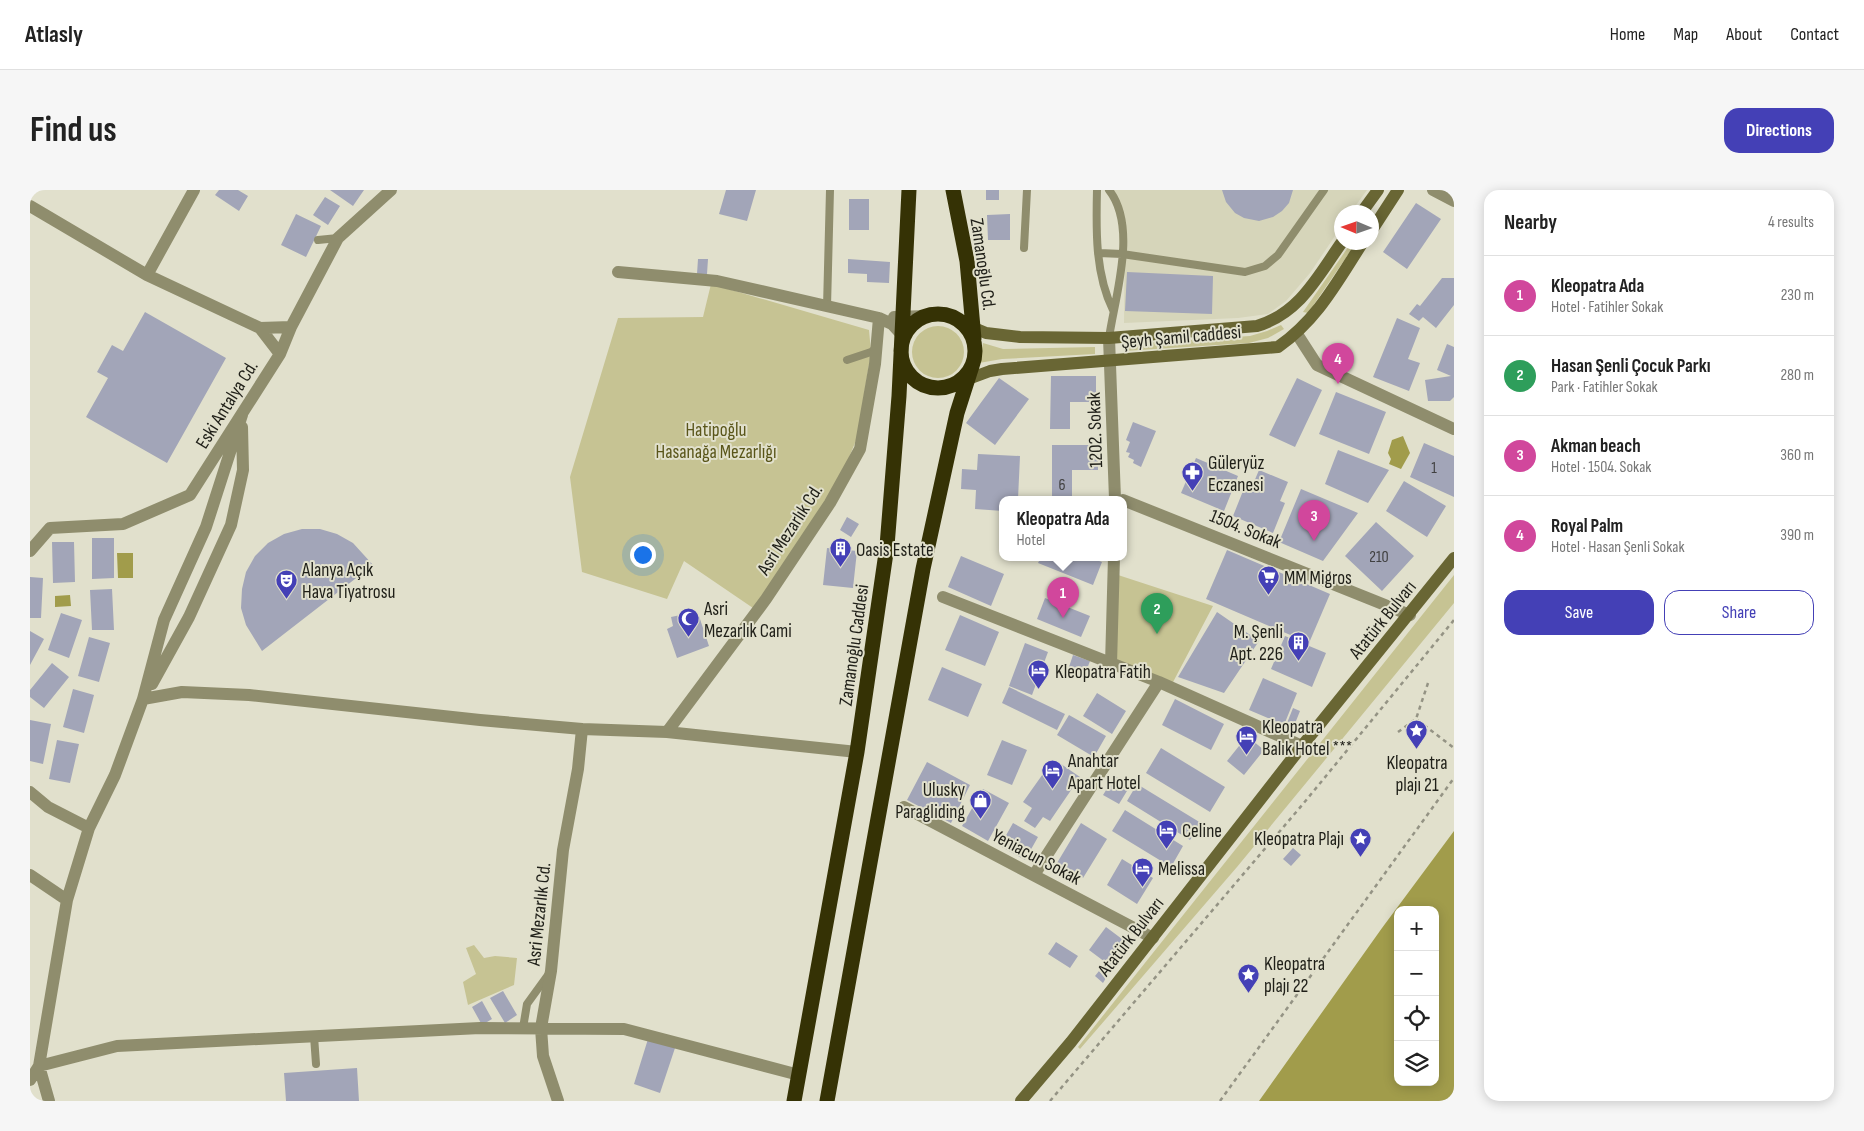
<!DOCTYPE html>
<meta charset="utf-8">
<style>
body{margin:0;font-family:"Sofia Sans Condensed",sans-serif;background:#f6f6f6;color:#222}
.controls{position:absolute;right:15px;bottom:15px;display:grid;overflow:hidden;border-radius:10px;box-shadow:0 2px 12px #0003}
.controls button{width:45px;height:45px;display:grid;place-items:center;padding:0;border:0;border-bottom:1px solid #e0e0e0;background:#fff;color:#222;font:25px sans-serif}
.compass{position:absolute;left:1304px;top:15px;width:45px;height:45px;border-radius:50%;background:#fff;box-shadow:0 2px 12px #0003;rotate:272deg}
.you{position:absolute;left:612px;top:364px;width:18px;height:18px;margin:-12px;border:4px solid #fff;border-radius:50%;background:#1a73e8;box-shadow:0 0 0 8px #1a73e833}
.badge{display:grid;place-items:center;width:32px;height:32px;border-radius:50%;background:#4440b6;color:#fff;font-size:16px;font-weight:700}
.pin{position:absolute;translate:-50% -41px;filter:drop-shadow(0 1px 2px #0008)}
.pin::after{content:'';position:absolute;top:26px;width:18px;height:15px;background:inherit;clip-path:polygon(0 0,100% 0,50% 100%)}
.popup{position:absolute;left:969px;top:306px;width:128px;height:65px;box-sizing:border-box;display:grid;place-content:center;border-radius:10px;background:#fff;filter:drop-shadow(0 1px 4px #0005);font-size:16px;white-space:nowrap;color:#767676}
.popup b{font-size:19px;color:#222}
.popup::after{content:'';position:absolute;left:50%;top:100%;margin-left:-10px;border:10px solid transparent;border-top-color:#fff}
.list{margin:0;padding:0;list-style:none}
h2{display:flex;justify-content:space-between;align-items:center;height:65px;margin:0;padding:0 20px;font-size:21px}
h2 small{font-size:16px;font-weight:400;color:#767676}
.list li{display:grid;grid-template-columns:32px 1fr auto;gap:15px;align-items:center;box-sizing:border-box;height:80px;padding:0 20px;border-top:1px solid #e0e0e0}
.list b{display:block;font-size:19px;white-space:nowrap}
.list p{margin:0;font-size:16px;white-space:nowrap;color:#767676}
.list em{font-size:16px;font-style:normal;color:#767676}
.actions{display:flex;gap:10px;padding:15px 20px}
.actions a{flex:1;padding:11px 0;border:1px solid #4440b6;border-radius:15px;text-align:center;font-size:18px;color:#4440b6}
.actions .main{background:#4440b6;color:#fff}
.icon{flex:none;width:28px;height:28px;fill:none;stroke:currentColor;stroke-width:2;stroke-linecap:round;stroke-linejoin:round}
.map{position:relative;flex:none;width:1424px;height:911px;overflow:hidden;border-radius:15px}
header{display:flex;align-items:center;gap:30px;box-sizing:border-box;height:70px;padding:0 25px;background:#fff;border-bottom:1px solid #e0e0e0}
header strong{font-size:24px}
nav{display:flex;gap:28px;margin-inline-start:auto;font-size:18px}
.intro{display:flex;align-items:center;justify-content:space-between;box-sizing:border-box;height:120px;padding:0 30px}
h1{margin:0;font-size:35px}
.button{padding:12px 22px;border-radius:15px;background:#4440b6;color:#fff;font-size:18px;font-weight:700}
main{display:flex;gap:30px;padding:0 30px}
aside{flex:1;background:#fff;border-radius:15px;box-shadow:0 2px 12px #0003}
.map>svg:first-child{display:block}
.built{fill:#d6d5ba}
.green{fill:#c6c393}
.water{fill:#a19c4b;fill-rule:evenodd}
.building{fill:#a2a5b8}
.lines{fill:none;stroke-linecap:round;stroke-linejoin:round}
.path{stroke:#949384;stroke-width:2.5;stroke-dasharray:4 4;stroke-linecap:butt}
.lane{stroke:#8f8d6d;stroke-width:8}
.street{stroke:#8f8d6d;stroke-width:12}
.secondary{stroke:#696634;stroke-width:12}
.highway{stroke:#353205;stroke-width:15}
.labels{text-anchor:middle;stroke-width:4;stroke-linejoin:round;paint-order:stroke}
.number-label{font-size:16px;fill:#404040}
.street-label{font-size:19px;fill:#1f1f18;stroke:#e1e0cc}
.park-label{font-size:19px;fill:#595519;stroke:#e1e0cc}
.poi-label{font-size:19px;fill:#1f1f18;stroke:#e1e0cc;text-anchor:start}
</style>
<header>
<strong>Atlasly</strong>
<nav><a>Home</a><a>Map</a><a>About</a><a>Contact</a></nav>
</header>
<div class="intro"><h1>Find us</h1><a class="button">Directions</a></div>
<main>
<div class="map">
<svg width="1424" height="911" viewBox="0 0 1424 911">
<rect width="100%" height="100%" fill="#e1e0cc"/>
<path class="built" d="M1081,0h256l-16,22h-9l-1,15 -31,46 -24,28 -18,13 -30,4 -114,5 1,-92z"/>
<path class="green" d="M1321,53h5l-48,70 -5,-1z
M681,94l158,46 2,22 -14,86 -12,29 -41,71 -51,70 -69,-47 -17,38 -85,-27 -12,-95 48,-159 85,-1z
M1251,135l3,4 -16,9 -19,5 -125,8 4,-7 122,-8 17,-5z
M882 162a26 26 0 1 1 52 0a26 26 0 1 1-52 0Z
M953,153l20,6 92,-2v7l-93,5 -23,4z
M1088,385l95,31 -41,78 -57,-23z
M1424,385v28l-217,264 -157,182 -2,-2z
M444,755l10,13 11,-2 22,2 -3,27 -46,20 -5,-23 13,-8 -10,-26z"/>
<path class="water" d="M1373,246l7,17 -9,16 -12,-5 2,-5 -3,-6 4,-13z
M87,363h16v25h-15z
M40,405l1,11 -16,1v-11z
M1424,641v270h-195l123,-173zM1368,720h37v172h-37z"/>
<path class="building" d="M189,0h19l10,6 -9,15 -24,-16z
M300,0h34l-11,16z
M696,0h30l-9,31 -28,-7z
M956,0h13v10h-13z
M1192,0h71l-4,13 -7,8 -9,6 -14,4 -15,-3 -9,-5 -9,-11z
M295,7l15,9 -12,19 -15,-10z
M819,9h20v31h-20z
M1386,13l25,16 -34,50 -24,-17z
M266,24l25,12 -15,31 -25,-12z
M980,24v26h-22l-1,-25z
M668,69h10l-1,15h-10z
M818,69l42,3 -1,21 -22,-1v-8l-19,-1z
M1097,82l86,4 -1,38 -87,-3z
M1412,88h12v27l-18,23 -13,-11 -4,4 -10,-7 8,-10 3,2z
M115,122l81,46 -59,105 -81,-46 22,-39 -11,-6 15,-27 11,6z
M1367,128l23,10 -12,31 12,4 -11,28 -36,-14z
M1417,154l7,3v50l-4,4h-22l-3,-21 26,-4 -14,-6z
M1021,186h45v26h-26v27h-20z
M969,188l30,21 -34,46 -29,-22z
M1267,188l25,12 -27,57 -26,-12z
M1306,202l50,20 -17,42 -50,-20z
M1103,232l23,9 -15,36 -8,-4 1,-3 -6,-3 2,-4 -4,-1 4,-10 -4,-2z
M1394,253l30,13v41l-44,-20z
M1022,255h46v25h-26v27h-20z
M1308,260l51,20 -21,33 -43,-19z
M948,264l42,2 -2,43h-15v12l-28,-2 1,-19 -15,-1 1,-20 15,1z
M1166,268l42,18 -14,35 -43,-18z
M1229,280l29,12 -8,19 5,2 -12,30 -40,-17 12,-30 6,3z
M1374,291l42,25 -19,31 -41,-26z
M1271,299l57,24 -35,48 -44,-19z
M817,327l12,7 -8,13 -11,-7z
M1346,332l38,34 -32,35 -37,-35z
M272,339h18l17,5 16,9 20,22 -111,86 -16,-26 -5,-17 1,-19 4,-17 9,-16 13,-13 16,-9z
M62,348h22v40l-22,1z
M22,352h22l1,40 -22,1z
M797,358l30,3 -4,37 -30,-3z
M1197,360l103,44 -21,49 -103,-44z
M931,366l43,18 -13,32 -43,-19z
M1011,367h47l14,5 -9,23 -55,-22z
M0,387l13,1 -2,40h-11z
M82,399l2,41h-22l-2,-40z
M1015,408l45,18 -9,21 -44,-18z
M1187,422l42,29 -35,52 -46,-16z
M31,423l21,7 -13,38 -21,-8z
M660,423l1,6 8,-3 10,30 -32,12 -10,-29 6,-3 -2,-9z
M930,425l39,17 -14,34 -40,-16z
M0,441l14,8 -14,26z
M1255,446l41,17 -14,34 -41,-18z
M59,447l21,6 -11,39 -21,-6z
M995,453l23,9 -16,43 -23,-9z
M1043,465l17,6 -5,13 -16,-7z
M22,473l17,14 -25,31 -14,-11v-7z
M912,477l40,17 -14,33 -40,-17z
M1233,488l34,15 -13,32 -35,-15z
M979,497l56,27 -8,16 -55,-27z
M43,499l21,6 -10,38 -21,-6z
M1067,503l29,18 -14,23 -29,-18z
M1145,509l49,25 -13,26 -49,-25z
M1263,518l7,3 -6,15 -7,-3z
M1039,525l37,21 -12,21 -37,-22z
M0,530l21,4 -8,40 -13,-3z
M1217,546l17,14 -20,25 -17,-14z
M27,550l22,4 -9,39 -21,-4z
M972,550l25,10 -15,35 -25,-10z
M1131,558l64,39 -15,25 -64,-39z
M897,572l43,23 -19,38 -44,-23z
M1031,574l19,13 -30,44 -7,-4 -8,11 -11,-7 8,-13 -9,-6 22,-31 8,5z
M1085,586l15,10 -11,18 -16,-9z
M1107,594l64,39 -11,17 -63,-39z
M953,599l26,14 -21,38 -26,-15z
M1095,620l58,36 -12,21 -59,-36z
M983,633l25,14 -13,23 -25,-14z
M1051,633l26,16 -24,39 -26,-15z
M1263,658l8,7 -10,11 -8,-7z
M1092,669l31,19 -16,26 -30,-19z
M1076,737l24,18 -17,23 -24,-18z
M1026,752l22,14 -8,12 -22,-14z
M1069,781l7,7 -3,5 -8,-7z
M473,801l14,24 -12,8 -15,-25z
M452,811l10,18 -10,6 -10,-18z
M618,849l27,9 -15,45 -26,-9z
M327,878l2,33h-73l-2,-28z"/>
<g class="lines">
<path class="path" d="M1398,493l-12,36 38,29
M1368,542l18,-13
M1020,911l253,-297 151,-184
M1190,911l234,-323"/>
<path class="lane" d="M1067,0c-1,39 -2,84 16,120
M1079,0c29,37 6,106 0,148
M288,50l20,-2
M994,58l3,-58
M1069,63l23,1 123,18 20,-6 13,-11 46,-65
M797,117l3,-117
M817,170l24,-8 5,-4
M493,838l4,-24 21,-29
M284,846l2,28"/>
<path class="street" d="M1403,0l21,11
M0,16l117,69 113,53
M588,82l99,9 162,37 13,6 10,11
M117,85l47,-85
M864,127l34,-1
M1267,144l20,31 137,64
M1079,148l6,161
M250,164l-20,-26 31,-1
M1093,310l287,115
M0,361l20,-23 73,-4 67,-29 90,-141 11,-27 47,-89 53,-48
M913,407l216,85 143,64
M1081,474l3,-107
M122,494l37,-67 42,-92 12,-55 -1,-43
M113,509l39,-7 67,3 231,25 102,9 85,3 190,20
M637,542l99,-133 64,-96 30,-54 15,-85 4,-46
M0,602l18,15 41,21
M874,617l249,131
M0,685l37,25
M1004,685l125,-193
M9,876l78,-20 363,-18 144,1 175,46
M9,876l10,35
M0,890l9,-14 28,-166 22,-72 26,-53 28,-76 21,-79 42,-93 36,-112
M528,911l-15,-45 -2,-28 10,-57 12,-121 15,-81 4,-40"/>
<path class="secondary" d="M1332,22l16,-22
M1342,40l26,-40
M932,133l24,10 34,4 89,1 148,-12c43,-13 61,-50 85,-84
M925,194l35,-13 12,-2 276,-22c40,-28 59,-65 85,-105
M991,911l50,-59 231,-296 152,-188"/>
<path class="highway" d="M923,0l14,71 7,78
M871 161a37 37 0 1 1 74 0a37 37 0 1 1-74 0Z
M764,911l63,-349 30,-206 12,-150 10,-206
M797,911l96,-532 34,-156 15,-47"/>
</g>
<defs>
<symbol id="pharmacy-pin" viewBox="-11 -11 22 30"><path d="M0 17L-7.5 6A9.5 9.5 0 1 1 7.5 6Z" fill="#4440b6" stroke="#e1e0cc"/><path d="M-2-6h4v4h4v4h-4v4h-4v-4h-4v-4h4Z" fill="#fff"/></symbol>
<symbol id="building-pin" viewBox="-11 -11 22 30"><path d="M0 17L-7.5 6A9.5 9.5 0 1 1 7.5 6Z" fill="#4440b6" stroke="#e1e0cc"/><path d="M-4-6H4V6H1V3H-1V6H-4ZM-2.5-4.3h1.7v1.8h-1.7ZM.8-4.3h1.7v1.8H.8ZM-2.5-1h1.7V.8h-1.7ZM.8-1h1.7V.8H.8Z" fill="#fff"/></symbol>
<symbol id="supermarket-pin" viewBox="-11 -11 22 30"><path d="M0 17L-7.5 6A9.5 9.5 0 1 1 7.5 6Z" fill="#4440b6" stroke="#e1e0cc"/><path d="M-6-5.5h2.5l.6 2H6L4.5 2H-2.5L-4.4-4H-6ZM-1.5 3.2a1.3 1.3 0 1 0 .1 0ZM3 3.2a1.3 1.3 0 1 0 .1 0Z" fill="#fff"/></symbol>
<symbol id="theatre-pin" viewBox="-11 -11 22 30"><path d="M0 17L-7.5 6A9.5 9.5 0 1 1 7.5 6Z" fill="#4440b6" stroke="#e1e0cc"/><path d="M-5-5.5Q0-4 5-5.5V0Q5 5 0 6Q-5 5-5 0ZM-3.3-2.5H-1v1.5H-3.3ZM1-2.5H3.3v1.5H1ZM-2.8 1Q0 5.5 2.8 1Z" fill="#fff"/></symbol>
<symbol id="mosque-pin" viewBox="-11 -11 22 30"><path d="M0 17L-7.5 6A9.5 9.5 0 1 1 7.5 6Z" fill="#4440b6" stroke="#e1e0cc"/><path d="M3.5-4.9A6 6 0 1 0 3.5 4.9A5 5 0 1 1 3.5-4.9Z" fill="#fff"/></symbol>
<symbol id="hotel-pin" viewBox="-11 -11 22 30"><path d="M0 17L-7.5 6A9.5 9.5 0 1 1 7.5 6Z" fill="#4440b6" stroke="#e1e0cc"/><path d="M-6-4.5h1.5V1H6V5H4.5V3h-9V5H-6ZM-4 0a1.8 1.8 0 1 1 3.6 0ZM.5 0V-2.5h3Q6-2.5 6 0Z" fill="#fff"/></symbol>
<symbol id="sight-pin" viewBox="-11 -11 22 30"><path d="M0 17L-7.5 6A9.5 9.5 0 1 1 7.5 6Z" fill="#4440b6" stroke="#e1e0cc"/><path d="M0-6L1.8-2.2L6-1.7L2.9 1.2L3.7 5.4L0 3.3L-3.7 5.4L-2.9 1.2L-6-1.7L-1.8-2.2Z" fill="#fff"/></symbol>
<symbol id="shop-pin" viewBox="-11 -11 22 30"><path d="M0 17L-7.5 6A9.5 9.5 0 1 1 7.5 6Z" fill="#4440b6" stroke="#e1e0cc"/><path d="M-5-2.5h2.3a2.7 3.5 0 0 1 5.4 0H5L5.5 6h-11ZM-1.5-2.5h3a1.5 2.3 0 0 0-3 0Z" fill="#fff"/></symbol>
</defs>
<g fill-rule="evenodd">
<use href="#pharmacy-pin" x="1150" y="270" width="25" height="34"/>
<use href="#building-pin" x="798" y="346" width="25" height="34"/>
<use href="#supermarket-pin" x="1226" y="374" width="25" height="34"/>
<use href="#theatre-pin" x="244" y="378" width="25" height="34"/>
<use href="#mosque-pin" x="646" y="416" width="25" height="34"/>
<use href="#building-pin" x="1256" y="440" width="25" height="34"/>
<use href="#hotel-pin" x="996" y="468" width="25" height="34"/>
<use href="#sight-pin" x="1374" y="528" width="25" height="34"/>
<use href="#hotel-pin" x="1204" y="534" width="25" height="34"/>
<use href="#hotel-pin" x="1010" y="568" width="25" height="34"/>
<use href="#shop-pin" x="938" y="598" width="25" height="34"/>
<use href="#hotel-pin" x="1124" y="628" width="25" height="34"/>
<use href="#sight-pin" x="1318" y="636" width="25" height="34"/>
<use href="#hotel-pin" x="1100" y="666" width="25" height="34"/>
<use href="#sight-pin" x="1206" y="772" width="25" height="34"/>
</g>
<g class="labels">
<g class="number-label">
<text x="1404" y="283">1</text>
<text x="1032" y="300">6</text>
<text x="1349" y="372">210</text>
</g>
<g class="street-label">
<text transform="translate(954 74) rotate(82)" y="7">Zamanoğlu Cd.</text>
<text transform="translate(1151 146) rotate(-5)" y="7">Şeyh Şamil caddesi</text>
<text transform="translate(196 214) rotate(-58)" y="7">Eski Antalya Cd.</text>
<text transform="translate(1064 240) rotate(-92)" y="7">1202. Sokak</text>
<text transform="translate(1216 338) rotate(22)" y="7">1504. Sokak</text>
<text transform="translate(759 339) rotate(-57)" y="7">Asri Mezarlık Cd.</text>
<text transform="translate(1352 429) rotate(-51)" y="7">Atatürk Bulvarı</text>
<text transform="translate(823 455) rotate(-82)" y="7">Zamanoğlu Caddesi</text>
<text transform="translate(1007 666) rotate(28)" y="7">Yeniacun Sokak</text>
<text transform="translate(508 724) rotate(-84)" y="7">Asri Mezarlık Cd.</text>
<text transform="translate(1100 746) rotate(-52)" y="7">Atatürk Bulvarı</text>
</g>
<g class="park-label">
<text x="686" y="246">Hatipoğlu<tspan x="686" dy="22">Hasanağa Mezarlığı</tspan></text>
</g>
<g class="poi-label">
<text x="1178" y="279">Güleryüz<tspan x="1178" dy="22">Eczanesi</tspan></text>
<text x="826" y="366">Oasis Estate</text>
<text x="272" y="386">Alanya Açık<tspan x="272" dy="22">Hava Tiyatrosu</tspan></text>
<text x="1254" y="394">MM Migros</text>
<text x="674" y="425">Asri<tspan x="674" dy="22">Mezarlık Cami</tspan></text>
<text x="1253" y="448" text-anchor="end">M. Şenli<tspan x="1253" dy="22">Apt. 226</tspan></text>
<text x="1025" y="488">Kleopatra Fatih</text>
<text x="1232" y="543">Kleopatra<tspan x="1232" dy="22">Balık Hotel ***</tspan></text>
<text x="1038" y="577">Anahtar<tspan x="1038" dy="22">Apart Hotel</tspan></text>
<text x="1387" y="579" text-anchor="middle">Kleopatra<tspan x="1387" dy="22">plajı 21</tspan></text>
<text x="935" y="606" text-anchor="end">Ulusky<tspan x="935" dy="22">Paragliding</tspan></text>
<text x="1152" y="647">Celine</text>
<text x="1314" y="655" text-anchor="end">Kleopatra Plajı</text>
<text x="1128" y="685">Melissa</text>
<text x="1234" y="780">Kleopatra<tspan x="1234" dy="22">plajı 22</tspan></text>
</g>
</g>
</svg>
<div class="controls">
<button>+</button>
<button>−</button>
<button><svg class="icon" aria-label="locate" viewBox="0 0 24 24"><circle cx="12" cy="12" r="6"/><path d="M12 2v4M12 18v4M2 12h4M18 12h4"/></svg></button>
<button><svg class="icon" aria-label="layers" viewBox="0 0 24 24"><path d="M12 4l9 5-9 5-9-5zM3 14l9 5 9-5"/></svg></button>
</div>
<svg class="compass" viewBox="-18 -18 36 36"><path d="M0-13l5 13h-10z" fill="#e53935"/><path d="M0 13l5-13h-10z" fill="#767676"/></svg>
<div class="you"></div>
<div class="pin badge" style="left:1033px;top:428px;background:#d1479c">1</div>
<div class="popup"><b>Kleopatra Ada</b>Hotel</div>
<div class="pin badge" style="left:1127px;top:444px;background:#2e9e5b">2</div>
<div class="pin badge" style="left:1284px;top:351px;background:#d1479c">3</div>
<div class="pin badge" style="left:1308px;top:194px;background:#d1479c">4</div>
</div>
<aside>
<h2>Nearby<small>4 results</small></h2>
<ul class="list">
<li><span class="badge" style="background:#d1479c">1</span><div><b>Kleopatra Ada</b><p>Hotel · Fatihler Sokak</p></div><em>230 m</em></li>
<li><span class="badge" style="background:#2e9e5b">2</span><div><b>Hasan Şenli Çocuk Parkı</b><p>Park · Fatihler Sokak</p></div><em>280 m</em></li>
<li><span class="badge" style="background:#d1479c">3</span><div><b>Akman beach</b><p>Hotel · 1504. Sokak</p></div><em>360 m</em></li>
<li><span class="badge" style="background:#d1479c">4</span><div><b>Royal Palm</b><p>Hotel · Hasan Şenli Sokak</p></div><em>390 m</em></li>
</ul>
<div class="actions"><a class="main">Save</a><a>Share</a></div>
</aside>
</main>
